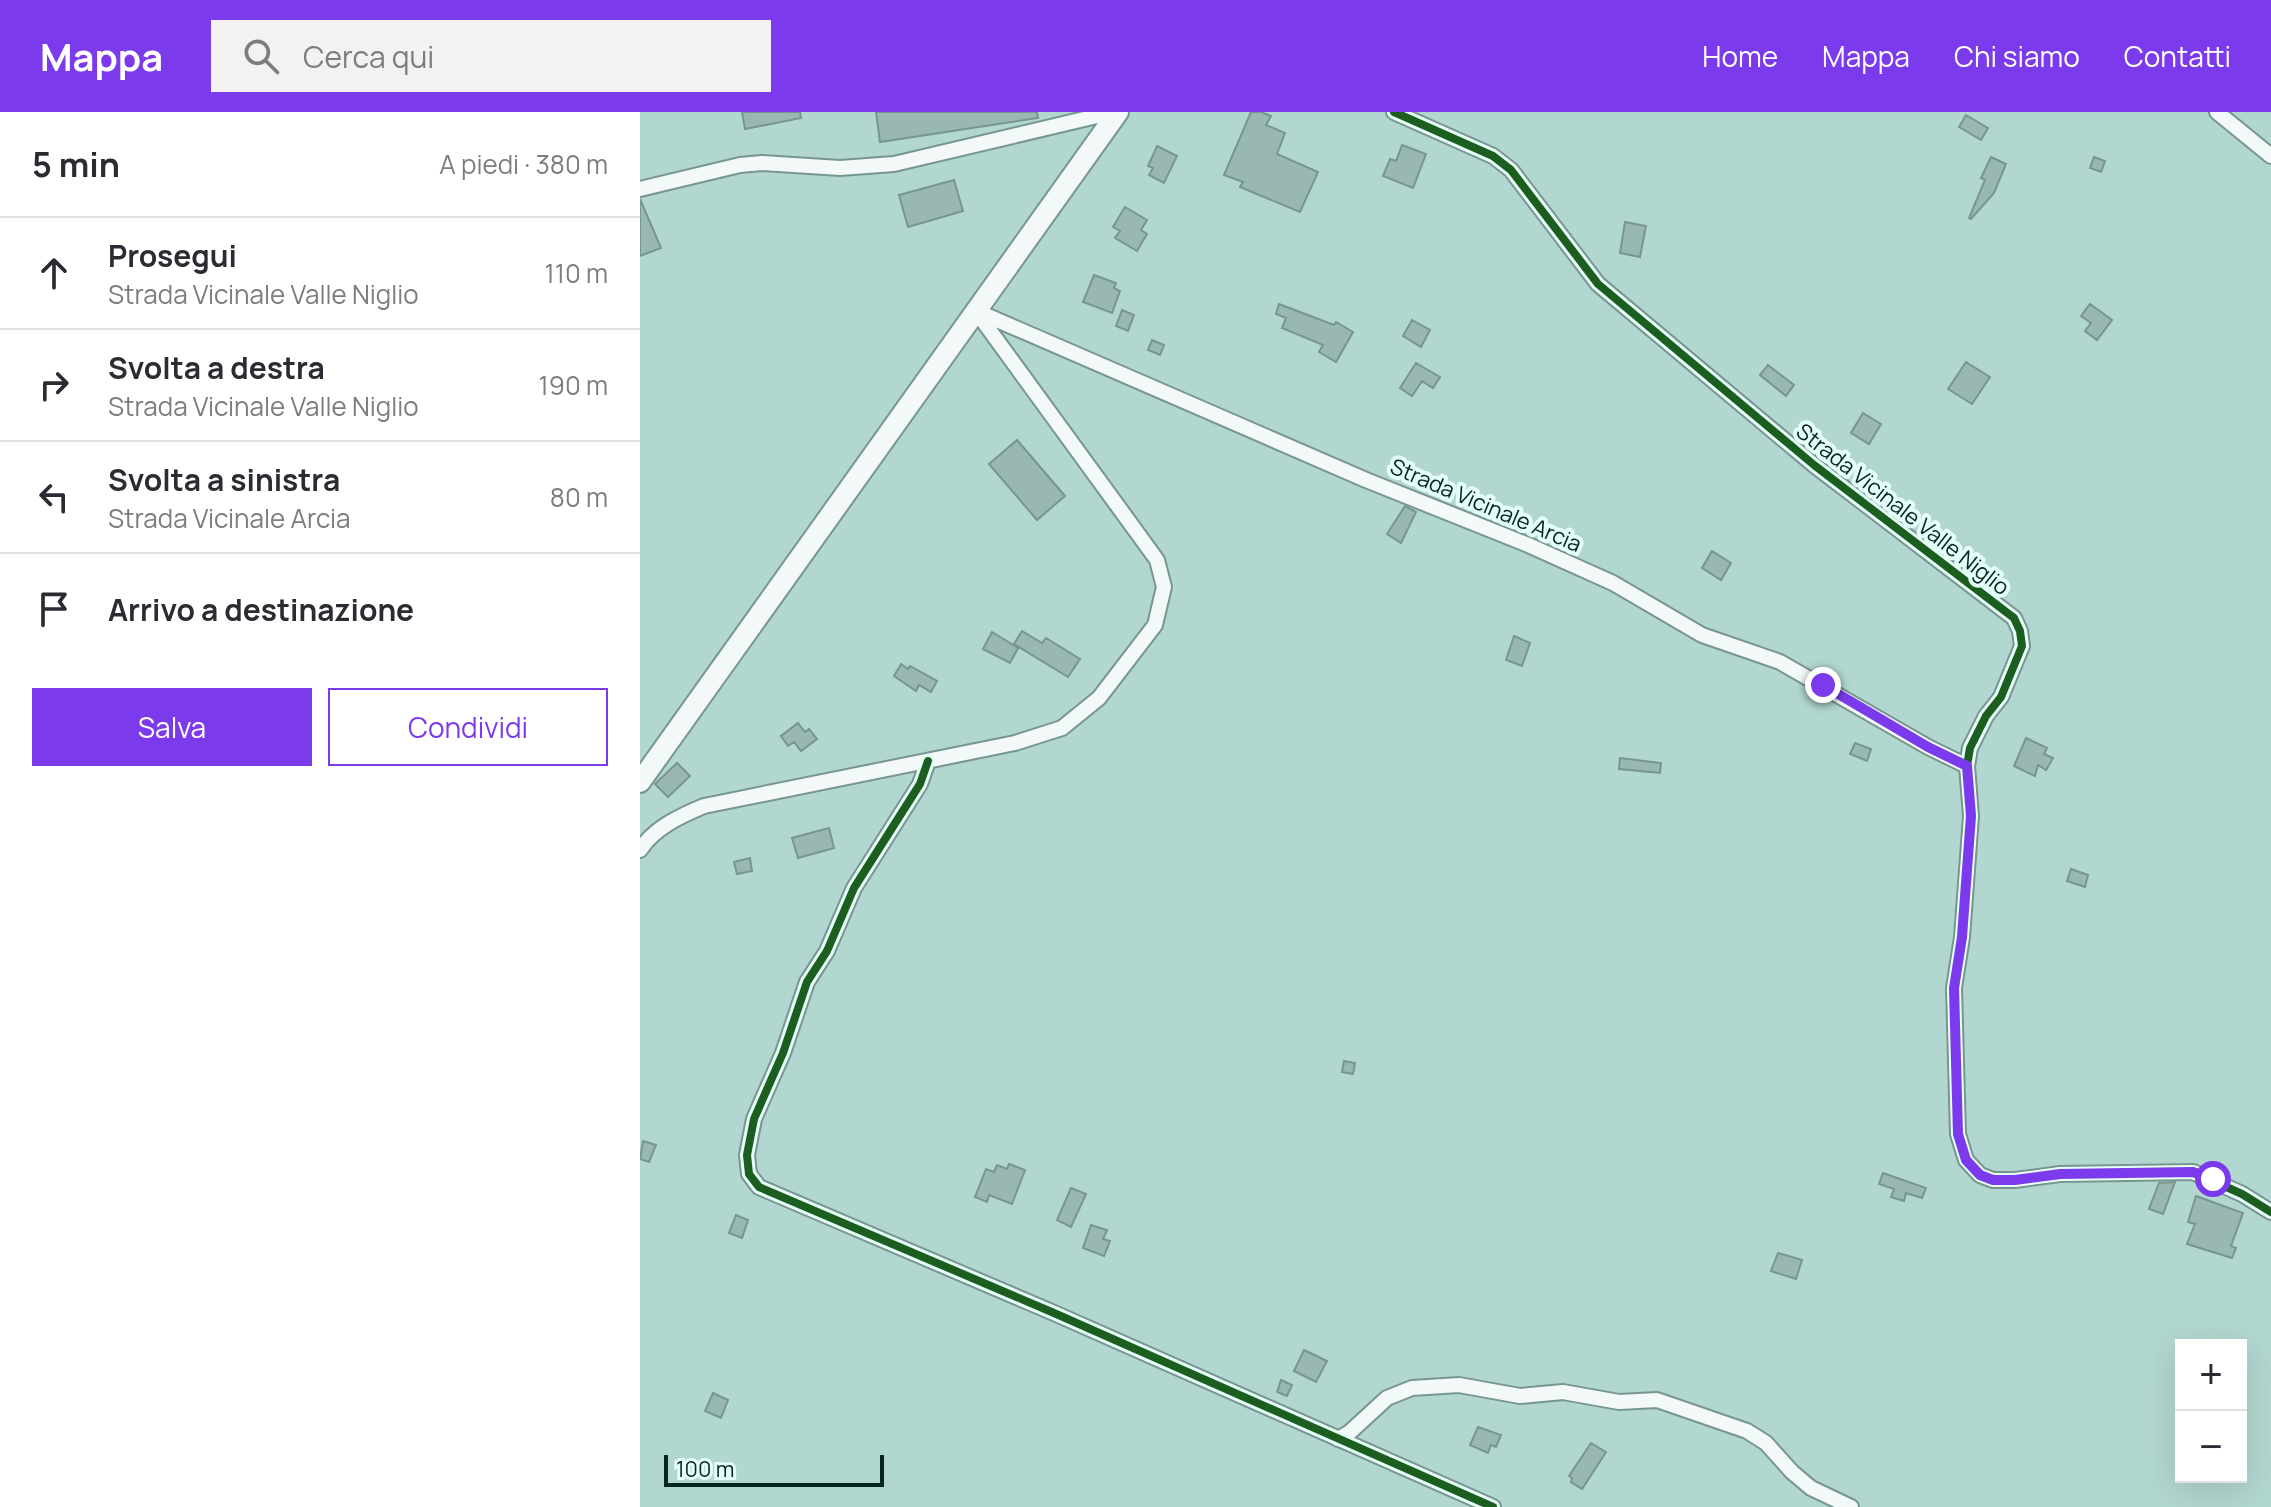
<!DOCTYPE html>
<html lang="it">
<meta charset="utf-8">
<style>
body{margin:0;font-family:Manrope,sans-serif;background:#f2f2f3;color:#2b2b33}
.controls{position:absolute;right:24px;bottom:24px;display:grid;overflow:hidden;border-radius:0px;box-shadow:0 8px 32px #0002}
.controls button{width:72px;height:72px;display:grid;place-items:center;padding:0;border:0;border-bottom:2px solid #e1e1e2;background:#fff;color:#2b2b33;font:40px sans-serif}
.scale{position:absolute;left:24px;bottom:20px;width:220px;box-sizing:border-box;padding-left:8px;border:4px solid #092521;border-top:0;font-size:22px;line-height:28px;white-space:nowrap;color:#092521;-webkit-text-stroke:6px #e4fef8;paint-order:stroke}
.stop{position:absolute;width:24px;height:24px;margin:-18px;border:6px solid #7c3aed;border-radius:50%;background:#fff}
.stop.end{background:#7c3aed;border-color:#fff;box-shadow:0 2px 8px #0008}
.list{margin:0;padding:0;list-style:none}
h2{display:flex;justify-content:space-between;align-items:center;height:104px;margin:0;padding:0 32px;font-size:34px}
h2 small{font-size:26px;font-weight:400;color:#7c7c81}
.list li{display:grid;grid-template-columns:52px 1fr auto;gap:24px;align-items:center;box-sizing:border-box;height:112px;padding:0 32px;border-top:2px solid #e1e1e2}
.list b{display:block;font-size:30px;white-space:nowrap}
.list p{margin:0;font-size:26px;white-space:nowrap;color:#7c7c81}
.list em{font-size:26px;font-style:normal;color:#7c7c81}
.actions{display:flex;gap:16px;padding:24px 32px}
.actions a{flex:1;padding:18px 0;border:2px solid #7c3aed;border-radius:0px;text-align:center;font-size:28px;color:#7c3aed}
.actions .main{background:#7c3aed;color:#fff}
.icon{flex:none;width:44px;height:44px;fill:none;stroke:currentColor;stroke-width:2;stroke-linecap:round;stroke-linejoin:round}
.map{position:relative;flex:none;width:1631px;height:1395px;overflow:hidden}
header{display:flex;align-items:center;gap:48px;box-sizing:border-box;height:112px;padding:0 40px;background:#7c3aed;color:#fff}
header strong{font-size:38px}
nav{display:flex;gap:44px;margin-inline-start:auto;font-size:28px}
.search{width:560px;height:72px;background:#f2f2f3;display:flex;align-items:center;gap:20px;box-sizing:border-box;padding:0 28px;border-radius:0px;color:#7c7c81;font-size:30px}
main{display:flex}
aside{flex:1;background:#fff}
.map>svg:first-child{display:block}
.building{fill:#9ab8b2;stroke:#789691;stroke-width:2}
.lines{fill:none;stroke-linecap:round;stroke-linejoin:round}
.street-casing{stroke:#789690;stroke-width:18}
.secondary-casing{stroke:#789690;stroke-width:24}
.street{stroke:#f3f9f8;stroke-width:14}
.secondary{stroke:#f3f9f8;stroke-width:20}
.cycleway-casing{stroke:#e4fef8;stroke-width:13}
.cycleway{stroke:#1b5e20;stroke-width:8}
.route{stroke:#7c3aed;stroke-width:10}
.labels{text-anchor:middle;stroke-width:8;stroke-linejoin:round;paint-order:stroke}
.street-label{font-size:22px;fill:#092521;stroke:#e4fef8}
</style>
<header>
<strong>Mappa</strong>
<div class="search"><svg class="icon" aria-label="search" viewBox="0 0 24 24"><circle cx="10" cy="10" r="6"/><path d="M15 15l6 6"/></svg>Cerca qui</div>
<nav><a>Home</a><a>Mappa</a><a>Chi siamo</a><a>Contatti</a></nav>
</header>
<main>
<aside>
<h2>5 min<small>A piedi · 380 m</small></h2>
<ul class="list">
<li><svg class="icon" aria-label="ahead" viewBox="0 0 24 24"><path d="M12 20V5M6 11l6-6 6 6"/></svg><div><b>Prosegui</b><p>Strada Vicinale Valle Niglio</p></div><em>110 m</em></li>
<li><svg class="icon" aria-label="right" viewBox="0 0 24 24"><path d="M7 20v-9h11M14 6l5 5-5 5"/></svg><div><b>Svolta a destra</b><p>Strada Vicinale Valle Niglio</p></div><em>190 m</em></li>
<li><svg class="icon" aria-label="left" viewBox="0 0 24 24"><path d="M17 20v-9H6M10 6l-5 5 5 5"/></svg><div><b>Svolta a sinistra</b><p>Strada Vicinale Arcia</p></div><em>80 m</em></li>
<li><svg class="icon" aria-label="arrive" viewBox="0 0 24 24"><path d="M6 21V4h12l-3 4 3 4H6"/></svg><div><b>Arrivo a destinazione</b></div></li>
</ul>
<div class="actions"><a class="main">Salva</a><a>Condividi</a></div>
</aside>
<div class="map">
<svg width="1631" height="1395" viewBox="0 0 1631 1395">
<rect width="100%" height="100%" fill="#b2d7d0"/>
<path class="building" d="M102,0h58l1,6 -56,11z
M236,0h161l1,6 -158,24z
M611,0h10l10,4 -5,9 19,8 -8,21 41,18 -18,40 -60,-25 3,-5 -19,-7z
M1326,3l22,13 -7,12 -22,-13z
M762,33l24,9 -13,34 -30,-12 7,-17 6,2z
M517,34l20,10 -13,27 -15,-8 4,-7 -5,-2z
M1351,45l15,7 -12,29 -23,26 -2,-1 16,-38 -4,-2z
M1454,45l11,4 -4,11 -11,-4z
M314,68l9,31 -55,16 -9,-32z
M0,87l21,49 -21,8z
M485,95l22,13 -6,10 6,4 -10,17 -22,-13 5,-7 -7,-4z
M985,110l21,4 -6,31 -20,-4z
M454,163l22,8 -2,5 6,3 -8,22 -29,-11z
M639,192l55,21 2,-3 17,10 -17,30 -17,-10 4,-7 -41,-17 4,-10 -10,-4z
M1450,192l22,16 -15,20 -12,-9 6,-8 -10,-7z
M482,198l12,5 -6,16 -12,-5z
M772,208l18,10 -9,17 -18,-11z
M512,228l12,5 -4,10 -12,-5z
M1326,250l24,15 -18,27 -24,-15z
M776,251l24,14 -7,11 -11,-7 -10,15 -12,-8z
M1128,253l26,20 -8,11 -26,-21z
M1223,301l18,11 -12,20 -18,-11z
M377,328l48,56 -28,24 -48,-56z
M765,394l11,6 -15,31 -14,-9z
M1072,439l19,12 -10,17 -19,-12z
M382,519l20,12 4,-5 34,21 -12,18 -54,-33z
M352,520l26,16 -8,15 -27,-14z
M874,524l16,7 -8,23 -16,-6z
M261,552l7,5 2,-3 27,15 -6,11 -12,-7 -3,6 -22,-15z
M158,611l7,9 4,-3 8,10 -16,12 -7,-9 -6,4 -7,-10z
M1386,626l21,10 -3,6 9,4 -7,12 -8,-5 -3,11 -21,-10z
M1215,631l16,6 -4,12 -17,-7z
M980,646l41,5 -1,10 -41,-4z
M37,651l13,13 -22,21 -13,-13z
M189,716l5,20 -36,10 -6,-20z
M110,746l2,13 -15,3 -3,-12z
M1431,757l17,6 -3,12 -18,-6z
M704,949l11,2 -2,11 -11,-2z
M3,1029l13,4 -7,17 -9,-3z
M369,1052l16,6 -13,34 -23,-9 -2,7 -12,-5 11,-28 8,3 3,-7 10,4z
M1243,1061l43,15 -4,10 -16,-5 -2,8 -13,-4 3,-8 -15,-5z
M1535,1070l-12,32 -14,-5 10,-26z
M431,1076l15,6 -15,33 -14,-7z
M1556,1084l47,17 -12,33 5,2 -4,10 -45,-14 8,-20 -7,-2z
M96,1103l12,5 -6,18 -13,-5z
M451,1113l16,5 -4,9 7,2 -6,15 -21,-8z
M1138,1141l24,7 -6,19 -25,-8z
M664,1238l23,11 -11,21 -22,-11z
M641,1268l11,5 -5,11 -10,-4z
M73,1281l15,7 -7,18 -16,-7z
M838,1315l23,8 -5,12 -5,-2 -3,8 -18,-8z
M951,1331l15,9 -24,37 -11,-7 1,-4 -3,-2z"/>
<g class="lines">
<defs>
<path id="street" d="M754,0l99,44 18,14 87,114 216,181 200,153 6,13 2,15 -21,51 -15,19 -16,32 -3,18 4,50 -9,121 -8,51 4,146 8,26 14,15 13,5h22l45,-6 133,-2 49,22 29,18
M1577,0l54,44
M0,77l100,-24 22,-2 78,5 54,-4 220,-52
M334,198l392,170 160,64 87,39 89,52 78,27 148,85 39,19
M288,649l-8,23 -66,104 -27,63 -20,31 -24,71 -29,66 -7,36 2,19 10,13 295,126 439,194
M0,738c14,-22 40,-34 64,-44l311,-63 47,-15 37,-30 56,-73 9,-38 -7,-27 -182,-250
M698,1327l12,-7 37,-34 25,-10 47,-3 61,11 43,-4 56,10 38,-2 90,31 19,12 26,29 19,16 40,19"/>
<path id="secondary" d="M0,670l478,-670"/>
</defs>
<use href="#street" class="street-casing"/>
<use href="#secondary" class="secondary-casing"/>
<use href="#street" class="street"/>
<use href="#secondary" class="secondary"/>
<defs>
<path id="cycleway" d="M754,0l99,44 18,14 87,114 216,181 200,153 6,13 2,15 -21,51 -15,19 -16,32 -3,18 4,50 -9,121 -8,51 4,146 8,26 14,15 13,5h22l45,-6 133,-2 49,22 29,18
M288,649l-8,23 -66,104 -27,63 -20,31 -24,71 -29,66 -7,36 2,19 10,13 295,126 439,194"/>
</defs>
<use href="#cycleway" class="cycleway-casing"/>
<use href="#cycleway" class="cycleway"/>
</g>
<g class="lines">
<path class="route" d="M1183,573l105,62 39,19 4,50 -9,121 -8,51 4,146 8,26 14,15 13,5h22l45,-6 133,-2 20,7"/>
</g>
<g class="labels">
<g class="street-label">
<text transform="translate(846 393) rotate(23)" y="8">Strada Vicinale Arcia</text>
<text transform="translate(1263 397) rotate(38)" y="8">Strada Vicinale Valle Niglio</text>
</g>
</g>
</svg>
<div class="controls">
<button>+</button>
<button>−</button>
</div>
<div class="scale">100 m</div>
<div class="stop" style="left:1573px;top:1067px"></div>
<div class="stop end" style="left:1183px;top:573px"></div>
</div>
</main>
